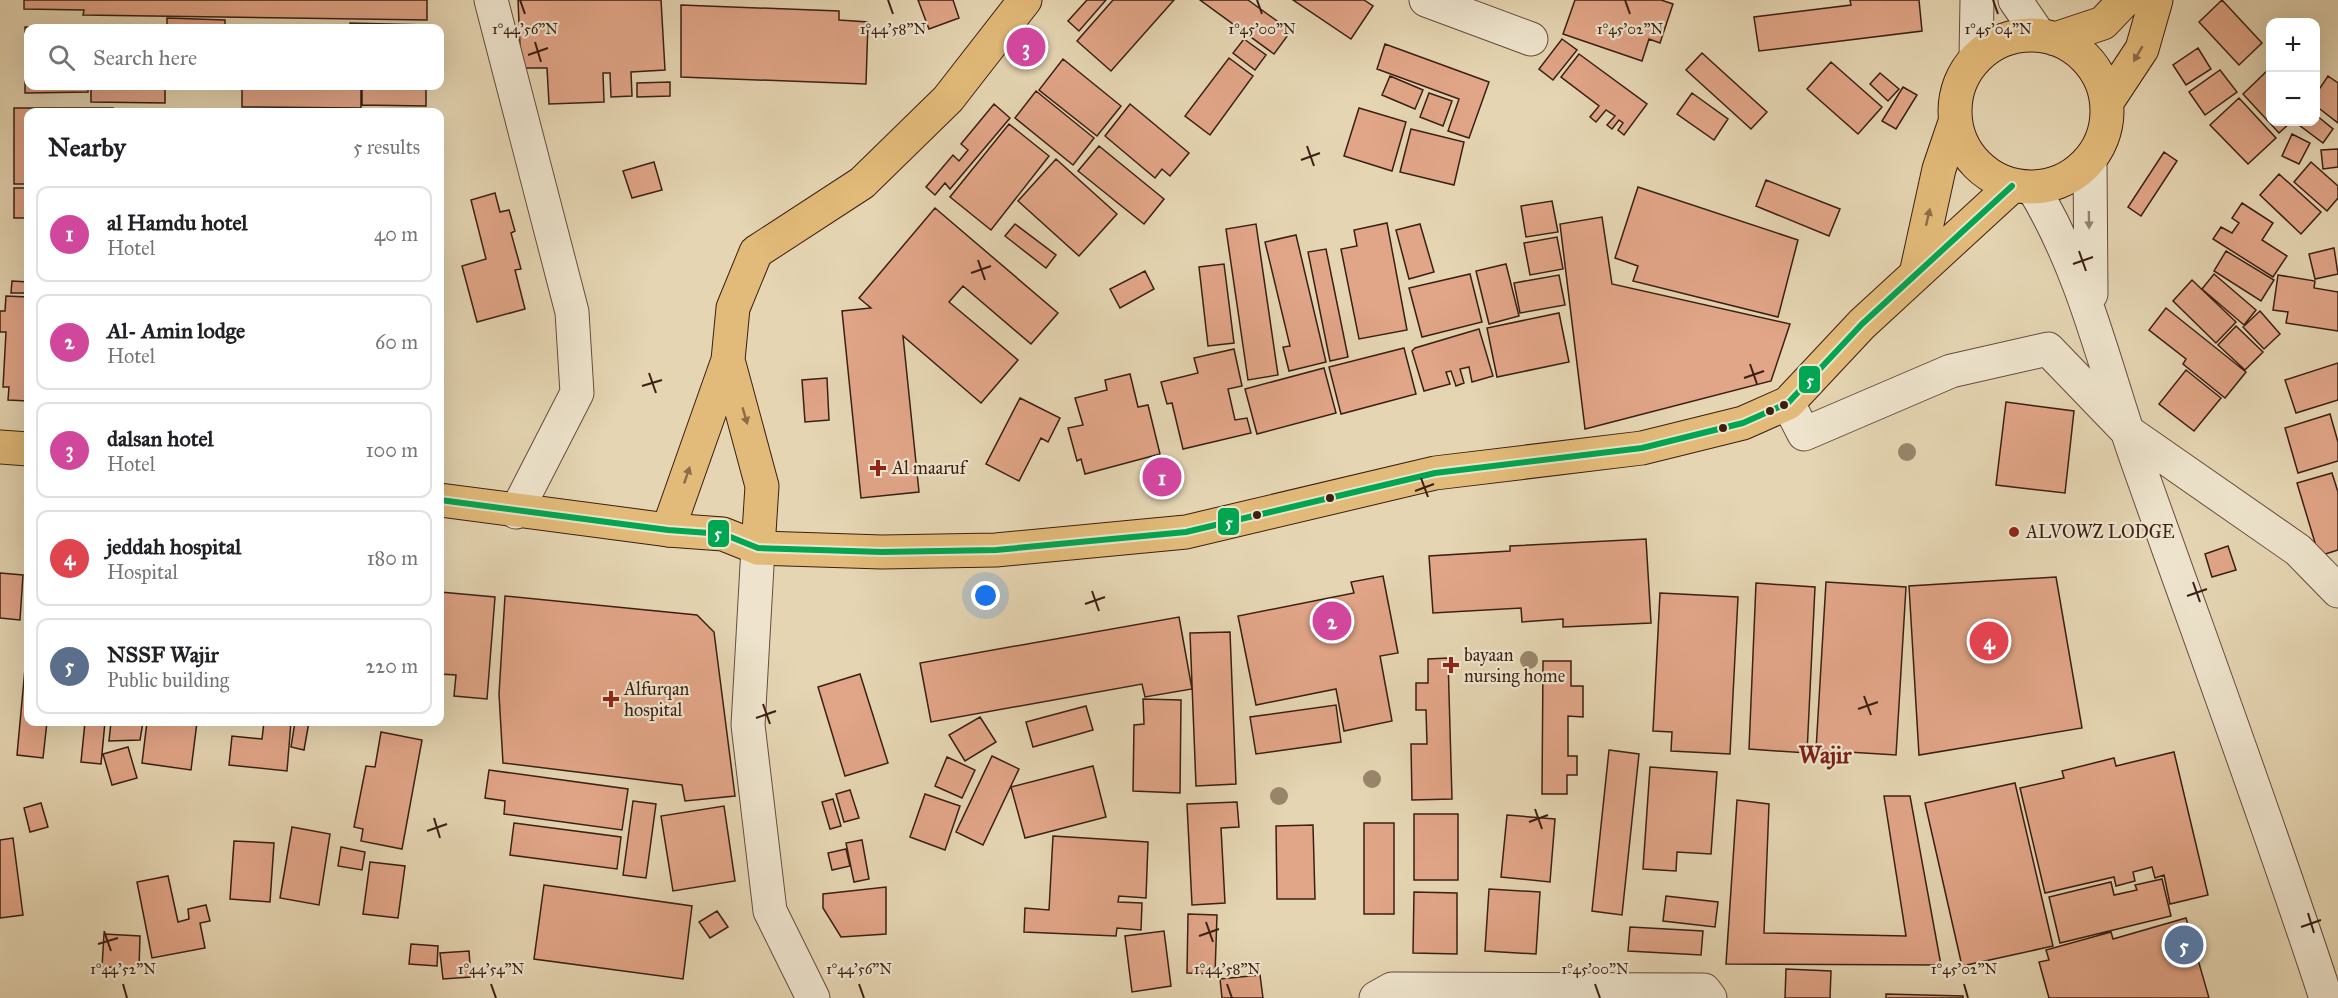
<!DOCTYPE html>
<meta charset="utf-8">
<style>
body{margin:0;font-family:"IM FELL Great Primer",serif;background:#f2f2f2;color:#202124}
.controls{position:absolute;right:18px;top:18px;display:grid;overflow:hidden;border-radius:12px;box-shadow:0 6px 24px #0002}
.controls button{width:54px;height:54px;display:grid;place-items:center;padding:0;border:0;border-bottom:2px solid #e0e0e0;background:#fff;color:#202124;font:30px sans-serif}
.you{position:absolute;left:986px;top:596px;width:21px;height:21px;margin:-15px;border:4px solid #fff;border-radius:50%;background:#1a73e8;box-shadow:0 0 0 9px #1a73e833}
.badge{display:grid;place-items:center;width:39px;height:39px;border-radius:50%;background:#7c3aed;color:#fff;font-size:20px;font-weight:700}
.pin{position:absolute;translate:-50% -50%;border:3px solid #fff;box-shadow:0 2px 6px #0006}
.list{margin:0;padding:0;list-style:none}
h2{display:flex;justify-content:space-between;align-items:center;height:78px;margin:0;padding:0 24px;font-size:26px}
h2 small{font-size:20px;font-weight:400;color:#757577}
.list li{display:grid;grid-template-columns:39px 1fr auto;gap:18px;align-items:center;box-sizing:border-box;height:96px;margin:0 12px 12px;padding:0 12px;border:2px solid #e0e0e0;border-radius:12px}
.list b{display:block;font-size:22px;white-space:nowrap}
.list p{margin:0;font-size:20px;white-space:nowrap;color:#757577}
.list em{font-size:20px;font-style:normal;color:#757577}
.icon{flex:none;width:33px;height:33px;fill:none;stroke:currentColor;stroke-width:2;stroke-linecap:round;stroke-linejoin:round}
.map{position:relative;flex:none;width:2338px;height:998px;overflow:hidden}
.search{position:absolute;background:#fff;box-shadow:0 6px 24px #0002;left:24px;top:24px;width:420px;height:66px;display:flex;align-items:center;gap:15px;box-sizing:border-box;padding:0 21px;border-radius:12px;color:#757577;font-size:22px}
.panel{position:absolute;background:#fff;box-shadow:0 6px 24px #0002;left:24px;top:108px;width:420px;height:618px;border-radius:12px}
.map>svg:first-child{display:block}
.building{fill:#e1a587;stroke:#3b1f13;stroke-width:1.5}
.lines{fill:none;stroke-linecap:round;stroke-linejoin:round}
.minor-casing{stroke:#664c3b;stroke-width:35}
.major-casing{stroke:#3b1f13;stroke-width:35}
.highway-casing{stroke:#3b1f13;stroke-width:35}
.minor{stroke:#eee4cd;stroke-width:33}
.major{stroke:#e2ba79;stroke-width:33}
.highway{stroke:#e2ba79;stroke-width:33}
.bus-1-casing{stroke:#eee4cd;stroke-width:10}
.bus-1{stroke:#00a651;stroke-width:6}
.tree{fill:#99866b}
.oneway{fill:#8e6c46}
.oneway2{fill:#948270}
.ticks{fill:none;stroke:#3b1f13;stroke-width:2}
.bus-dot{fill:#3b1f13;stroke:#eee4cd;stroke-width:2}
.poi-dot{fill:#8f2418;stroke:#eee4cd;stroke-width:2}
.labels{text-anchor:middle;stroke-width:4.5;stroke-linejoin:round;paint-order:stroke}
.poi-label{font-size:18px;fill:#3b1f13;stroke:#eee4cd;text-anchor:start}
.district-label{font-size:24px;font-weight:bold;fill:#7a1f14;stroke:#eee4cd}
.ticks-label{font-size:15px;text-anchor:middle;fill:#3b1f13;stroke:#eee4cd;stroke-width:4.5;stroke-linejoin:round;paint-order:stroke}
.line-badge{stroke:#eee4cd;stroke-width:2}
.badge-label{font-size:16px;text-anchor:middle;font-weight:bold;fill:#fff}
</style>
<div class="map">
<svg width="2338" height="998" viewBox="0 0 2338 998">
<rect width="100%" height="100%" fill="#e5d5b2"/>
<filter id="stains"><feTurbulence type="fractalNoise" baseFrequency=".00333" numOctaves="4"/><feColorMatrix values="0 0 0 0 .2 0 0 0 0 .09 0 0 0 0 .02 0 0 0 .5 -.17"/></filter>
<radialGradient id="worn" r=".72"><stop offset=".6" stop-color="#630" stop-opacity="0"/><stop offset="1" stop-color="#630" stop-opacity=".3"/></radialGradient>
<path class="building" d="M24,0h403v20l-344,-5 1,-5 -60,-1z
M518,0h143l4,70 -34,2 1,24 -21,1 -1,-24h-7l1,29 -55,2 -2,-36h-26z
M918,0h35l6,18 -30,11z
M1087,0h19l-27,31 -11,-10z
M1113,0h61l-63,71 -34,-30z
M1200,0h48l43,31 -17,23z
M1293,0h71l9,6 -22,33z
M1575,0h86l12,4 -13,39 -11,-4 -7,22 -79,-27z
M1850,0h69l3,31 -163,20 -5,-34 97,-12z
M2222,0l40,43 -23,22 -40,-43z
M681,5l158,6v9l29,2 -2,62 -185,-7z
M167,18l58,2v8h-58z
M350,23l77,2v3h-77z
M25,27l63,1h-60v58h60v6l-63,1z
M1244,39l22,16 -11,15 -22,-17z
M1562,39l15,11 -24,30 -14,-11z
M1385,44l104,38 -20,56 -21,-7 11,-32 -82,-30z
M2198,48l13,21 -25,16 -13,-20z
M1702,53l65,59 -16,17 -65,-59z
M1579,54l68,50 -23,31 -6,-5 5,-7 -4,-3 -7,9 -5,-4 8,-9 -9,-6 -10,12 -6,-5 9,-11 -38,-29z
M1229,58l24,18 -43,59 -25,-19z
M1063,59l58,47 -24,30 -58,-46z
M1831,62l51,45 -24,27 -51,-45z
M2220,70l17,22 -32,23 -16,-23z
M2267,71l3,4v47h21l-12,11 -36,-39z
M1880,73l19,16 -11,12 -18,-17z
M1390,76l33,14 -8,19 -33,-14z
M2328,76l10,7v40l-22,-17v-12z
M670,82v14l-33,1v-14z
M91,86h74v17l-74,-1z
M242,86h119v22l-119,-1z
M362,86h64v20l-64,-1z
M1903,87l14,8 -21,34 -14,-8z
M1036,91l58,47 -21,27 -58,-47z
M1429,93l23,8 -9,25 -23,-9z
M1692,93l36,26 -14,21 -37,-26z
M2239,98l37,40 -28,26 -38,-39z
M994,104l16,14 -60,71 -5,-6 -10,12 -9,-8 27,-32 6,6 9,-11 -7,-6z
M1130,104l59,49 -19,23 -8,-7 -7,9 -50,-42z
M14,108h99v4h-85v72h-14z
M1359,108l47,14 -14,49 -48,-15z
M116,109l124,1v2h-124z
M2316,115l17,14 -10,14 -24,-18 2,-3h15z
M1009,124l40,32 -58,74 -41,-33z
M1411,129l53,13 -10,43 -54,-13z
M2292,134l18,9 -11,21 -17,-8z
M1099,146l65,53 -20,25 -66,-53z
M2338,149v18l-15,2 -2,-19z
M2164,152l13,9 -36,55 -13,-9z
M1056,159l61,55 -38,42 -61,-55z
M654,162l8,28 -30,8 -9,-27z
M2311,162l27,24v12l-11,13 -33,-29z
M2279,174l42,38 -20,22 -41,-39z
M1766,180l74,29 -11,27 -73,-30z
M1638,187l160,53 -20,77 -145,-36 5,-15 -23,-8z
M14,188h14v30h-14z
M495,193l5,19 9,-2 6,21 -4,2 10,36 -6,1 10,39 -48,13 -15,-56 24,-7 -15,-59z
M1552,201l6,31 -32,5 -5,-31z
M2242,203l31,20 -11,17 25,16 -14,21 -60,-38 8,-12 11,6 7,-10 -7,-5z
M935,208l123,105 -27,31 -68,-58 -14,16 69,58 -37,43 -78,-67 16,156 -58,6 -19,-187 29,-3 -12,-10z
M1602,217l10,67 178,40 -19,57 -186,48 -25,-205z
M1387,223l20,107 -48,9 -18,-90 16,-3 -3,-16z
M1015,224l41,31 -10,13 -41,-32z
M1256,224l22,151 -30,5 -22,-151z
M1420,224l14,48 -25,7 -13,-49z
M1296,235l30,127 -37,9 -6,-24 7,-1 -25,-104z
M1557,237l6,32 -33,6 -6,-32z
M2334,248l4,26 -23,5 -6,-25z
M1326,249l22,108 -18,4 -22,-109z
M2226,251l48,29 -13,21 -47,-30z
M1224,264l10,79 -26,3 -9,-79z
M1506,264l13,52 -30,8 -13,-53z
M1145,271l9,18 -34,19 -10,-19z
M1470,274l12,48 -60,15 -13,-49z
M2214,274l42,36 -12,15 -42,-36z
M1559,275l6,30 -45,8 -6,-30z
M2278,275l37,6 -1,7 24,4v39l-52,-8 2,-11 -15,-2z
M2192,280l44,42 -20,21 -43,-42z
M12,281l16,1v11h-17z
M6,296l22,1 -2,97h2v7l-20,-1 1,-13h-6l3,-55h-6v-21h5z
M2166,308l80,64 -21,26 -42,-34 3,-5 -37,-29z
M2260,311l20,23 -16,15 -21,-22z
M1559,313l10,49 -72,15 -10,-49z
M2236,326l27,26 -18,18 -27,-25z
M1479,329l14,47 -21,6 -3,-15 -9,2 4,14 -8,3 -5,-15 -5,1 4,12 -26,7 -12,-40 3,-3z
M1404,348l12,46 -75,20 -12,-47z
M1234,349l8,37 -14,3 7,31 12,-2 4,15 -68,16 -11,-46 -5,1 -6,-22 37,-9 -4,-15z
M2338,363v37l-42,13 -11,-33z
M1324,368l12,45 -79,21 -12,-45z
M2186,370l35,28 -27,33 -35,-27z
M1130,374l8,33 10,-2 12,49 -75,20 -4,-15 -4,2 -9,-33 15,-3 -8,-27 32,-8 -2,-10z
M827,378l2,42 -24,2 -3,-42z
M1020,398l40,20 -12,24 -7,-4 -22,43 -33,-17z
M2006,402l68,9 -9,82 -69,-8z
M2330,414l8,28v19l-40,12 -13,-45z
M2332,473l6,19v58l-19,6 -22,-73z
M1646,539l5,84 -88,4v-8l-41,3 -1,-14 -88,5 -4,-57 81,-5v-5z
M2228,546l8,24 -24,7 -7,-23z
M0,573l23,2 -3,45 -20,-2z
M1383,576l15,77 -18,3 12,65 -48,10 -8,-42 -80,16 -18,-89 116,-23 -3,-11z
M2056,577l26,151 -163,27 -10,-169z
M1826,582l80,5 -10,168 -80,-5z
M1756,583l59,4 -8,166 -58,-4z
M440,592l55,5 -8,102 -33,-3 2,-21 -16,-1z
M1660,593l78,4 -8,157 -59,-3 1,-19 -19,-1z
M505,596l192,19 17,17 21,164 -50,5 -3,-16 -179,-22 -4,-69z
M1179,617l13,72 -47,8 -3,-13 -211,38 -11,-59z
M1230,632l6,152 -40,2 -6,-153z
M28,636v86h19l-4,36 -26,-3z
M1448,658l4,141 -40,1 -1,-56h16l-1,-34h-10v-27h12v-24z
M1543,661h28v25h12v31l-15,-1v40h9v19h-10v19h-25z
M860,674l28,89 -43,13 -27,-89z
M1143,699l38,1 -1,93 -47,-2 1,-66 10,-1z
M1336,705l5,37 -85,12 -6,-37z
M1086,706l7,24 -60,17 -7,-25z
M980,717l16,25 -31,19 -16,-26z
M85,722h20l-4,42 -20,-2z
M111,722h32l-3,18 -31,1z
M147,722h50l-6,48 -49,-7z
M264,722h27l-4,49 -58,-6 3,-29 30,3z
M295,722h14l-5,28 -13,-3z
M381,732l41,8 -20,109 -41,-8 2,-12 -9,-2 12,-61 9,1z
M128,747l9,31 -25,7 -9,-31z
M1609,750l30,4 -17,161 -30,-4z
M2174,752l34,143 -38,9 -6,-29 -9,3 -3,-11 -19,5 2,9 -19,5 -2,-9 -69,16 -25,-105 44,-10 -2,-7 52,-13 2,8z
M992,756l27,13 -36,76 -27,-13z
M947,757l28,13 -13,28 -27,-12z
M1093,766l13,51 -81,21 -14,-51z
M1650,767l67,5 -6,82 -34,-2 -1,19 -33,-2z
M489,770l139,19 -6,41 -118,-16 1,-13 -20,-3z
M2015,783l38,163 -91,20 -37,-163z
M850,790l9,28 -15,4 -8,-28z
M925,794l35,12 -15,44 -35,-13z
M1884,796h26l31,169 -215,-1 11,-164 32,4 -5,129 142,3z
M833,799l8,27 -11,3 -8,-27z
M633,801l23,3 -10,74 -23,-3z
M1237,802l2,25 -18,1 4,75 -33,2 -5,-101z
M41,803l7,24 -18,5 -6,-24z
M724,806l11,75 -62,10 -12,-75z
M1414,814h44v66h-44z
M1507,815l48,4 -5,63 -49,-5z
M514,823l107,14 -4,32 -107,-14z
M1364,823h30v91h-30z
M1313,825l2,74h-38l-1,-73z
M292,827l38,7 -11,71 -39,-7z
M1053,836l95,6 -2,56 -27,-2 -1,6 24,1 -1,27 -24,-2 -1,8 -92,-4 1,-24 24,2z
M13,838l10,77 -23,3v-78z
M862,840l7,39 -15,3 -8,-39z
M234,841l40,2 -4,59 -40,-3z
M341,847l24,5 -3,18 -24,-4z
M846,849l4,17 -18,4 -4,-17z
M370,862l35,4 -7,52 -35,-4z
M168,876l10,46 11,-3 -1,-10 18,-4 4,16 -10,2 5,25 -53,10 -15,-76z
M2162,879l9,37 -111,27 -11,-46 62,-15 3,13 23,-5 -2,-5z
M544,885l148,21 -9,73 -149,-20z
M886,887v47l-45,3 -18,-29v-14z
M1489,889l51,3 -4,62 -51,-3z
M1414,892l43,1v61l-44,-1z
M1666,896l52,6 -3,25 -52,-6z
M717,911l11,16 -18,11 -11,-16z
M1188,914l29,1 -2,59 -28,-1z
M2186,918l23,80h-160l-10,-36 10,-2 -3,-10 65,-18 2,7z
M1630,927l73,4 -2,24 -73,-4z
M1164,931l7,55 -39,6 -7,-56z
M104,934l36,2 -1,32 -37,-1z
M411,944l27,2 -1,20 -28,-2z
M469,951l2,26 -28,2 -3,-26z
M1786,969l45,2 -1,27h-45z
M1260,975l3,23h-41l-2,-19z
M1886,994l77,2v2h-77z"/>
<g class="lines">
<defs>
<path id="minor" d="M491,0l81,312 5,81 -61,119
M1426,0l105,39
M2015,0l24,35
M1976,58l1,-58
M2090,161l1,133
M2033,188c52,85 72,182 105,275 63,178 129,355 188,535
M1788,403l16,31 147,-63 97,-22 79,82 171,119 40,41
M758,548l-10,177 22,186 43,87
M1376,998l16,-9 312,1 6,8"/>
<path id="major" d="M728,360l34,126 -4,62
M668,530l60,-170 5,-52 23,-56 106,-69 86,-84 77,-99"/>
<path id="highway" d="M1955 111a76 76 0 1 1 152 0a76 76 0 1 1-152 0Z
M2055,39l48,-16 22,-23
M2107,102l35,-53 14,-49
M1916,274l23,-105 16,-47
M0,447l28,2
M440,500l228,30 55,4 35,14 124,4 114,-2 190,-18 249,-59 207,-25 101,-25 45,-20 74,-79 150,-138"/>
</defs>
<use href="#minor" class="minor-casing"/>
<use href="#major" class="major-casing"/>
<use href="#highway" class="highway-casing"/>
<use href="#minor" class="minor"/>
<use href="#major" class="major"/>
<use href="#highway" class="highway"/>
<defs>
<path id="bus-1" d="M440,500l228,30 55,4 35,14 124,4 114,-2 190,-18 249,-59 207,-25 101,-25 45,-20 74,-79 150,-138"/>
</defs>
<use href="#bus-1" class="bus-1-casing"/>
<use href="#bus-1" class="bus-1"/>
</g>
<g class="tree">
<circle cx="1907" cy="452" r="9"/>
<circle cx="1529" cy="660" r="9"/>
<circle cx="1372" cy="779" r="9"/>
<circle cx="1279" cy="796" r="9"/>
</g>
<defs><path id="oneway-solid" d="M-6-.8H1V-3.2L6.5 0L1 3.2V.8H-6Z" transform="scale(1.5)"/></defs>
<g class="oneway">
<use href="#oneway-solid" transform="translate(2138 54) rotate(120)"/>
<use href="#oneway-solid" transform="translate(1928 217) rotate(-77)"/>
<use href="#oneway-solid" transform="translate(745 416) rotate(74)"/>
<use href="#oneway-solid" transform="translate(687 475) rotate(-71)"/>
</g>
<use class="oneway2" href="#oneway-solid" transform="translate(2089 220) rotate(89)"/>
<path class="ticks" d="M520,0l5,14M888,0l5,14M1257,0l5,14M1625,0l5,14M1993,0l5,14M535,42l6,20M528,55l20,-7M1307,146l7,20M1301,160l19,-7M2079,251l7,20M978,260l7,20M2073,264l20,-7M971,273l20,-7M1750,364l7,20M649,373l7,20M1744,378l20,-7M642,386l20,-6M1421,478l7,19M1415,491l19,-7M2193,582l7,20M1092,591l7,20M2187,596l20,-7M1085,604l20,-7M1864,696l7,19M763,704l7,20M1858,709l20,-7M756,718l20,-7M1535,809l7,20M434,818l6,20M1529,822l19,-7M427,831l20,-7M2308,913l6,20M1206,922l7,20M2301,927l20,-7M104,931l7,20M1199,936l20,-7M98,944l20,-6M123,984l4,14M491,984l5,14M859,984l5,14M1227,984l5,14M1595,984l5,14M1964,984l4,14"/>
<g class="bus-dot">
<circle cx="1784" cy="405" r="5"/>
<circle cx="1770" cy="411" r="5"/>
<circle cx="1723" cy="428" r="5"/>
<circle cx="1330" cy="498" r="5"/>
<circle cx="1257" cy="515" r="5"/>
</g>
<g class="poi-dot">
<path d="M875 459h6v6h6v6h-6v6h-6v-6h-6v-6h6z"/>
<circle cx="2014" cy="532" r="6"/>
<path d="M1448 656h6v6h6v6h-6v6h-6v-6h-6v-6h6z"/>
<path d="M608 690h6v6h6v6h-6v6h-6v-6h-6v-6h6z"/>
</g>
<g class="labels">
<g class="poi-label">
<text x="892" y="474">Al maaruf</text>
<text x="2026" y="538">ALVOWZ LODGE</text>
<text x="1464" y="661">bayaan<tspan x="1464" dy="21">nursing home</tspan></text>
<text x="624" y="695">Alfurqan<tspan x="624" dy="21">hospital</tspan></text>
</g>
<g class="district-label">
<text x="1825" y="763">Wajir</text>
</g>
</g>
<g class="ticks-label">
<text x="525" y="34">1°44'56"N</text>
<text x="893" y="34">1°44'58"N</text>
<text x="1262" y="34">1°45'00"N</text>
<text x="1630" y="34">1°45'02"N</text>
<text x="1998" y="34">1°45'04"N</text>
<text x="123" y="974">1°44'52"N</text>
<text x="491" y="974">1°44'54"N</text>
<text x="859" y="974">1°44'56"N</text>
<text x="1227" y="974">1°44'58"N</text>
<text x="1595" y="974">1°45'00"N</text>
<text x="1964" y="974">1°45'02"N</text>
</g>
<g class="line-badge">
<rect x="1798" y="365" width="23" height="29" rx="6" fill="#00a651"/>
<rect x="1217" y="507" width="23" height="29" rx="6" fill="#00a651"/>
<rect x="707" y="519" width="23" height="29" rx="6" fill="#00a651"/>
</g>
<g class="badge-label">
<text x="1810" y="386">5</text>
<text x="1229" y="528">5</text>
<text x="718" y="539">5</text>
</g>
<rect width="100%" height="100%" filter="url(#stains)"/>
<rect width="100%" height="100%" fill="url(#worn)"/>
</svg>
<div class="controls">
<button>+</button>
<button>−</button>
</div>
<div class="you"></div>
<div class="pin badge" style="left:1162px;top:477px;background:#d1479c">1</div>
<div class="pin badge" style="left:1332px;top:621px;background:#d1479c">2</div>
<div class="pin badge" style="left:1026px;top:47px;background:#d1479c">3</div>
<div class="pin badge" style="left:1989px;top:641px;background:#e0444e">4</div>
<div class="pin badge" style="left:2184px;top:945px;background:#5c6f8a">5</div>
<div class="search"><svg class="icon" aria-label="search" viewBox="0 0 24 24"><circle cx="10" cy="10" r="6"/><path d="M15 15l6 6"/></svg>Search here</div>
<section class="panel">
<h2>Nearby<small>5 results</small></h2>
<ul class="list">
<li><span class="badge" style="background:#d1479c">1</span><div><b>al Hamdu hotel</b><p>Hotel</p></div><em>40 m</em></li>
<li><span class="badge" style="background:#d1479c">2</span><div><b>Al- Amin lodge</b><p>Hotel</p></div><em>60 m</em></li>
<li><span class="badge" style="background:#d1479c">3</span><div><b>dalsan hotel</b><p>Hotel</p></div><em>100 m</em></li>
<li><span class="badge" style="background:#e0444e">4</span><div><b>jeddah hospital</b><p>Hospital</p></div><em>180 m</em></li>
<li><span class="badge" style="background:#5c6f8a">5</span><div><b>NSSF Wajir</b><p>Public building</p></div><em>220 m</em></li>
</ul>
</section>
</div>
